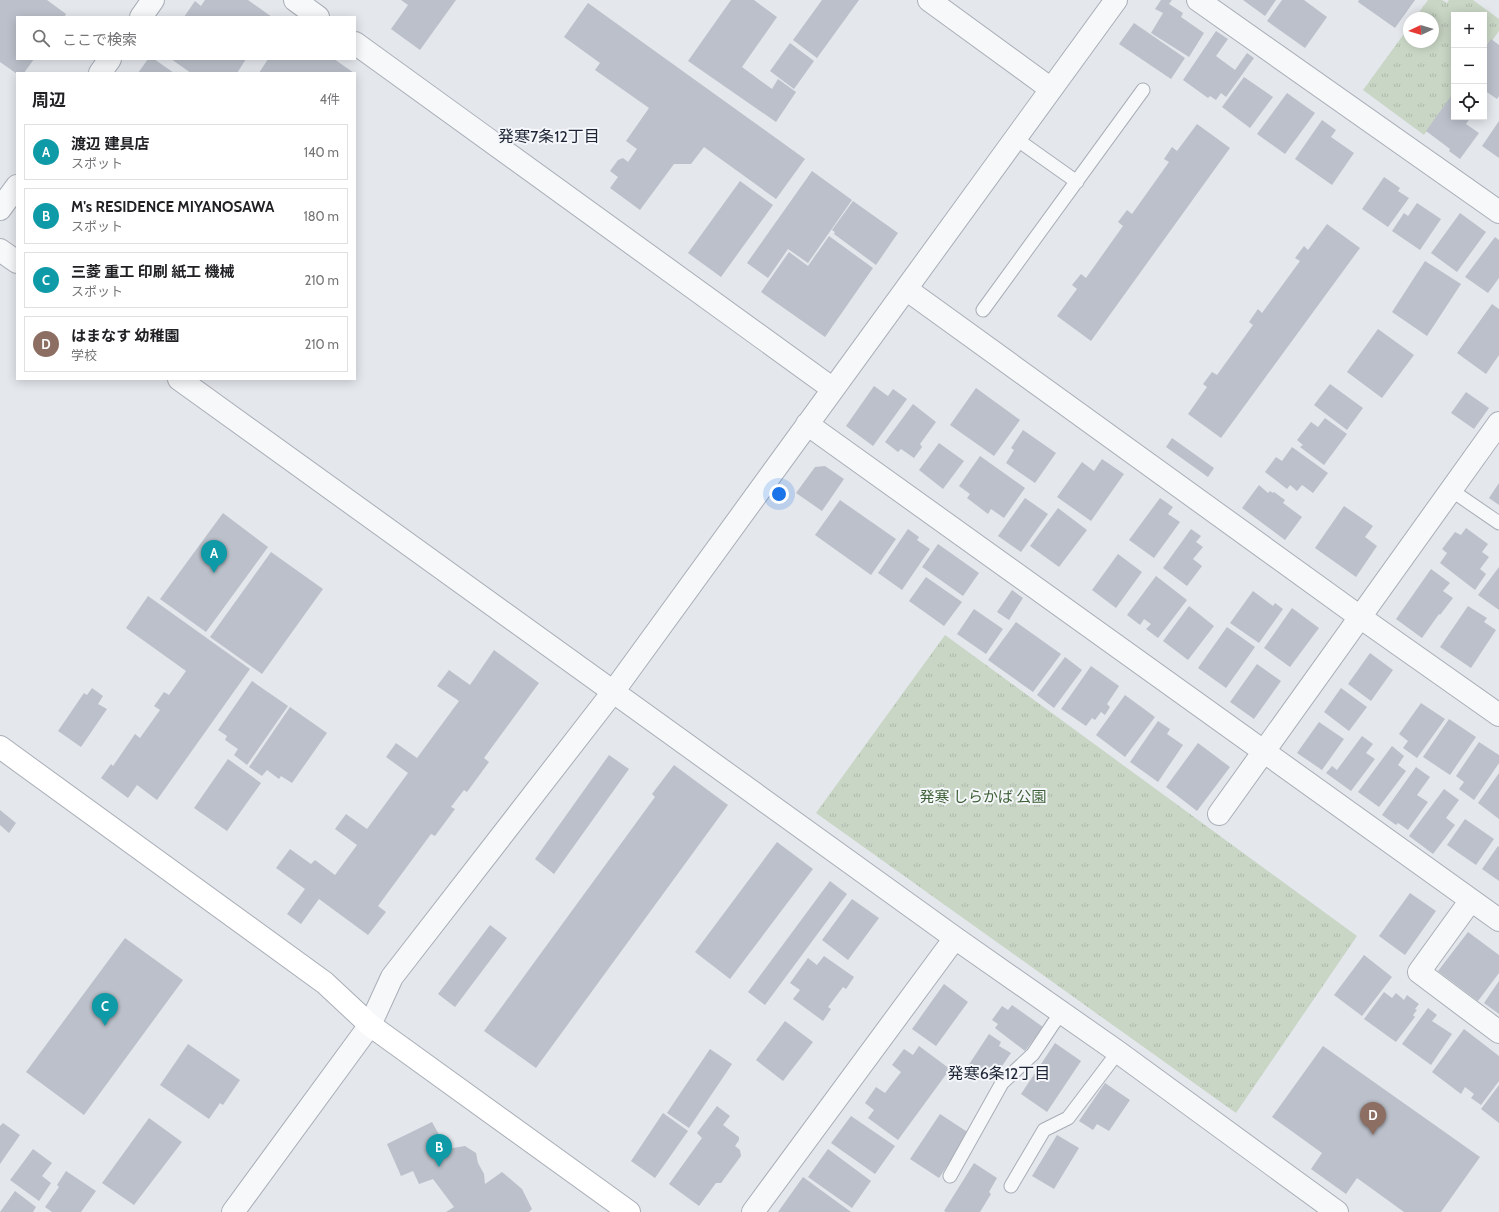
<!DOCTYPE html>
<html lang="ja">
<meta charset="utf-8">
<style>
body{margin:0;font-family:Cabin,"Noto Sans JP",sans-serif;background:#f2f2f2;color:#202124}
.controls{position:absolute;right:12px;top:12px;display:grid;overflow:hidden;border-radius:0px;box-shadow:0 2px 10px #0003}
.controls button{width:36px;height:36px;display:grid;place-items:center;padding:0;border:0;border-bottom:1px solid #e0e0e0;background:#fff;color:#202124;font:20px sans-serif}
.compass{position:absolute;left:1403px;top:12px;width:36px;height:36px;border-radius:50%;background:#fff;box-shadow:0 2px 10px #0003;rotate:266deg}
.you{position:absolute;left:779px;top:494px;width:14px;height:14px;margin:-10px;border:3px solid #fff;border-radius:50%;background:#1a73e8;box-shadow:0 0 0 6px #1a73e833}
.badge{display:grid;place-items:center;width:26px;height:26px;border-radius:50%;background:#0f766e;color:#fff;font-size:13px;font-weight:700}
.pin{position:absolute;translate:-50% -33px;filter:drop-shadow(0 1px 2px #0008)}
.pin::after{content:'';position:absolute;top:21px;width:14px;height:12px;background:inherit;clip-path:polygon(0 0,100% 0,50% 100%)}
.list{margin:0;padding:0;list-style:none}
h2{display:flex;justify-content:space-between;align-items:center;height:52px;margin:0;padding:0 16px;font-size:17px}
h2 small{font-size:13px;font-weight:400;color:#757577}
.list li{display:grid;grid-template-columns:26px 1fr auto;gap:12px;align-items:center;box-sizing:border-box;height:56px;margin:0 8px 8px;padding:0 8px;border:1px solid #e0e0e0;border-radius:0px}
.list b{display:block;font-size:15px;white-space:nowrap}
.list p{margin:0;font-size:13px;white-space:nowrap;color:#757577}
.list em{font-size:13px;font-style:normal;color:#757577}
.icon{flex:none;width:22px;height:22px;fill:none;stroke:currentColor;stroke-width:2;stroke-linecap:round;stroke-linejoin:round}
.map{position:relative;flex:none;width:1499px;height:1212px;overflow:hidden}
.search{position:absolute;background:#fff;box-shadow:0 2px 10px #0003;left:16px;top:16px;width:340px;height:44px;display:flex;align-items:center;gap:10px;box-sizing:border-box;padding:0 14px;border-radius:0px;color:#757577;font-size:15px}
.panel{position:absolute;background:#fff;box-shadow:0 2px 10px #0003;left:16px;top:72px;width:340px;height:308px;border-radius:0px}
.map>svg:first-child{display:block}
.park{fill:url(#park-tufts)}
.building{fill:#bbc0ca}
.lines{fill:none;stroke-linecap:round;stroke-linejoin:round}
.lane-casing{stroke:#a9aeb7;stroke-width:15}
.street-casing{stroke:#a9aeb7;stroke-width:24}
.secondary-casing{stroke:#a9aeb7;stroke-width:24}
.lane{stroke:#f7f8fa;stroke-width:13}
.street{stroke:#f7f8fa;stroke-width:22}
.secondary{stroke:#fff;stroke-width:22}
.labels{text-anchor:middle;stroke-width:4;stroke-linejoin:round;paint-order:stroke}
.park-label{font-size:15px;fill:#3f6138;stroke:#f4f6f9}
.neighbourhood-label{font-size:16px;fill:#1d2536;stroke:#f4f6f9}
</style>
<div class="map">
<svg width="1499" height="1212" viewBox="0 0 1499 1212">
<defs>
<pattern id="park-tufts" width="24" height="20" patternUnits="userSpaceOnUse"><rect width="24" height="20" fill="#c9d6c5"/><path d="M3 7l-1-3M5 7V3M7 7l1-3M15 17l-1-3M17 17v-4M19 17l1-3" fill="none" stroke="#adb8ab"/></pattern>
</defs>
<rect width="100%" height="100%" fill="#e4e7ec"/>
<path class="park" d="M1428,0h14l5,3 2,-3h24l26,19v12l-15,21v-37h-30v78l-30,42 -61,-45 46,-63v15h24v-24h-18z
M945,635l412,301 -121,177 -420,-300z"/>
<path class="building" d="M0,0h47l19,14 -2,3h-47v42h17l-10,14h-7v1l-17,-12z
M205,0h43l24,17h-88l11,-16 6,5z
M401,0h55l-36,50 -29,-21 17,-24z
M731,0h23l23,17 -35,50 30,22 6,-10 18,13 -20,30 -88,-61z
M822,0h37l-42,58 -24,-18z
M1161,0h11l-3,4 14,9 -2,4 23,16 -15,24 -38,-24 12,-20 -8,-4z
M1243,0h33l-11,16z
M1282,0h22l23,17 -22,31 -38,-27z
M1359,0h56l-20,28 -37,-26z
M588,3l217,156 -29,40 -72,-52 -13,17h-17l-34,46 -30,-22 8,-11 -8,-6 8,-11 5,-2 5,4 9,-13 -11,-8 23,-33 -54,-38 5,-7 -36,-26z
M1134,23l51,35 -14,21 -52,-35z
M1216,31l12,8 -12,17 19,14 12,-17 7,5 -28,39 -5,-4 -5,7 -6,-4 -2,2 -25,-18z
M1491,39l8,6v51l-2,3 -13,-9v-41z
M790,43l24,18 -20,28 -24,-18z
M148,59h6l20,14h-36z
M171,59h75l-9,14h-46z
M268,59h66l20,14h-95z
M1244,77l29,20 -23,31 -28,-21z
M1454,92v25h17l-5,7 13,9 -19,26 -11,-8 1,-2 -24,-18z
M1287,93l28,20 -30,41 -28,-20z
M1322,120l14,10 -5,7 23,16 -22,32 -37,-26z
M1499,121v37l-17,-12z
M1197,124l33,24 -139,193 -34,-25 20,-27 -5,-4 9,-11 5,4 37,-52 -5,-4 9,-12 5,4 37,-52 -5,-3 8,-12 5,4z
M812,171l40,29 -44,63 -20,-14 -20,29 -21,-15z
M1384,177l16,11 -2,3 11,7 -21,29 -26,-18z
M740,181l33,24 -52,72 -33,-24z
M853,201l45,32 -22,32 -42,-31 1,-2 -3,-2z
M1417,203l24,16 -21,31 -28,-19 12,-18 4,3z
M1460,213l26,19 -29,40 -26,-19z
M1327,224l33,24 -139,190 -33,-24 19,-27 -4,-3 9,-12 5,3 36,-50 -4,-3 9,-13 4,4 38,-52 -5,-3 9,-12 4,4z
M829,236l44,32 -48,69 -64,-45 28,-40 19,14z
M1495,237l4,3v38l-11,15 -23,-16z
M1425,261l36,23 -34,52 -35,-24z
M1492,304l7,5v46l-13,19 -29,-21z
M1378,329l36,26 -32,43 -35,-26z
M1330,384l33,24 -16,22 -33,-25z
M874,386l14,10 5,-7 14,10 -34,47 -27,-20z
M976,388l44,32 -26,36 -44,-31z
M1466,392l23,16 -15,21 -23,-16z
M913,404l23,18 -16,22 2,3 -8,11 -13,-9 -3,3 -13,-10z
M1325,418l22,16 -23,31 -24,-18 3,-2 -6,-5 14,-18 7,5z
M1023,430l33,23 -21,30 -29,-20 8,-13 -3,-2z
M1172,438l42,30 -6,9 -42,-30z
M939,443l25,18 -21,28 -24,-19z
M1292,447l36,26 -15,20 -11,-8 -5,6 -7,-6 -3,4 -22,-17 11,-15 6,4z
M980,456l45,32 -21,30 -13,-9 -3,5 -21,-16 3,-4 -11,-8z
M1102,459l22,15 -33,47 -34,-24 25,-35 12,9z
M825,466l19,13 -22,32 -26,-18 19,-26z
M1499,483v22l-10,-7z
M1259,485l9,8 2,-2 3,2 1,-1 11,8 -2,3 19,14 -17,23 -43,-32z
M1025,498l23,16 -27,38 -23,-16z
M1160,498l13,9 -5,7 12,8 -26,36 -25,-18z
M840,500l56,39 -25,36 -56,-40z
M1344,506l29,20 -8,11 12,9 -21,31 -41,-29z
M1058,508l29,22 -28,37 -29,-21z
M223,513l45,34 -62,85 -46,-33z
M1466,528l22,16 -6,8 7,5 -9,12 6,5 -11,16 -35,-27 7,-10 -5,-4 13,-17 6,3z
M908,529l11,8 -2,3 13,9 -28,41 -24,-17z
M1191,529l10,7 -5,6 7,5 -10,12 9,7 -15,20 -24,-18z
M938,544l41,29 -16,23 -41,-29z
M271,552l52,37 -61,85 -52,-37z
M1118,554l24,18 -26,36 -24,-18z
M1499,567v43l-21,-15z
M1431,569l19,14 -7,8 10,7 -13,17 -1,-1 -17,24 -26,-19z
M1156,576l31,24 -29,38 -12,-9 5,-5 -7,-5 -4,6 -13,-10z
M926,577l36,25 -18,24 -35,-25z
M1012,590l11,8 -14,22 -12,-8z
M1253,591l20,15 2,-3 8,6 -24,34 -29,-20z
M148,596l102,73 -93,131 -20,-15 -9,13 -27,-20 10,-14 2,2 22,-32 5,4 20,-28 -6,-4 10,-14 5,3 17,-24 -60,-43z
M1189,606l25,20 -26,34 -25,-19z
M1468,606l19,12 -3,4 12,8 -25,38 -31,-21z
M1292,608l27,20 -29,39 -26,-19z
M974,609l29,20 -17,25 -29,-20z
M1016,622l45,32 -28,38 -45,-32z
M1227,627l28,20 -29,41 -28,-20z
M494,650l45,33 -55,75 5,4 -22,30 -3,-2 -13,17 4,2 -20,27 -4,-2 -53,72 8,6 -18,23 -49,-36 -18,25 -14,-10 18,-25 -29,-21 14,-19 21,15 4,-4 20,15 22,-30 -22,-16 11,-15 21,15 41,-56 -22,-16 10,-14 21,15 42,-57 -22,-15 12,-16 21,15z
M1370,653l23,17 -22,31 -23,-17z
M1065,657l17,13 -28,38 -17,-13z
M1257,664l24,17 -27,38 -24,-17z
M1091,666l28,20 -12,18 3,3 -5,8 -4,-3 -6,8 -3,-2 -6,8 -25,-17z
M252,681l36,25 -41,59 -13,-10 4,-6 -13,-9 2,-4 -9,-6z
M92,688l11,8 -5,8 9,5 -26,38 -23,-16 26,-38 3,2z
M1341,688l26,19 -18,24 -25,-19z
M1125,695l30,22 -30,40 -29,-22z
M1421,703l24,16 -28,39 -14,-10 5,-7 -9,-7z
M290,707l37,26 -35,50 -11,-7 -2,3 -12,-9 -5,6 -13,-9z
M1449,719l27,18 -26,38 -27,-18z
M1158,721l12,8 -3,5 16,11 -25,37 -28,-20z
M1319,722l25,17 -22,31 -25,-17z
M1362,736l11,8 -7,9 9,6 -24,32 -25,-18 6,-7 5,4z
M1479,742l20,13v8l-25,37 -15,-11 5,-7 -8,-6z
M1198,743l32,24 -33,44 -31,-24z
M1392,746l12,10 -6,9 8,6 -27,36 -21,-15z
M609,755l20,14 -75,105 -19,-15z
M228,759l33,24 -34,48 -33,-23z
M674,765l54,40 -192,263 -52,-37 171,-234 -3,-3z
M1416,767l14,10 -13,18 11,7 -20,28 -10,-7 -2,2 -14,-10z
M1499,773v46l-21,-16z
M1444,789l15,11 -13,18 9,7 -22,29 -24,-18z
M0,810l16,13 -7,10 -9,-8z
M1465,819l29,20 -18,26 -29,-20z
M777,842l36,27 -83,110 -35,-27z
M1498,846l1,1v34l-17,-12z
M830,881l17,13 -82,111 -17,-13z
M1410,893l26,18 -31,44 -26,-19z
M852,899l27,19 -31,42 -26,-20z
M490,925l17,13 -52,69 -17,-13z
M1468,932l31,23v18l-21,28 -40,-30z
M125,938l58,42 -99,135 -58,-43z
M1364,955l28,22 -30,39 -28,-21z
M824,956l30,21 -8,12 -3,-2 -15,20 3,2 -8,12 -30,-22 7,-9 -10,-7 18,-25 9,7z
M1499,981v33l-15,-11z
M944,984l24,18 -32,44 -24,-17z
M1384,992l8,6 4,-5 8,7 3,-5 12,9 -4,5 2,1 -4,5 2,2 -19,25 -32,-23z
M1012,1005l31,22 -18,24 -30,-23 3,-4 -6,-4 10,-14 6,4z
M1428,1008l9,7 -5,6 20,13 -21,31 -29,-21z
M785,1021l28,21 -30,39 -27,-21z
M1464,1029l35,27v25l-18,24 -10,-7 3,-4 -9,-7 -4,7 -29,-22z
M989,1034l12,8 -2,4 12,7 -20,29 -23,-16z
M1055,1043l26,18 -34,51 -26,-18z
M188,1044l52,36 -17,25 -3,-2 -11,16 -49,-34z
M919,1046l31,23 -52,71 -30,-22 6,-8 -9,-7 11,-16 9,6 16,-21 -9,-7 12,-16 9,6z
M1323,1046l157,111 -39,55h-37l-47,-34 -11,16 -35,-25 11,-16 -50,-36z
M710,1049l22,15 -43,64 -22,-15z
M1105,1083l25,17 -21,31 -12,-7 -4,6 -14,-9z
M1499,1085v38l-18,-14z
M717,1106l13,10 -7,9 16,12v3l-4,6 5,4 1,6 -20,27h-5l-17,23 -30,-22 33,-46 -5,-5z
M663,1113l25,18 -33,47 -24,-17z
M940,1114l29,19 -30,45 -29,-19z
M851,1116l44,30 -20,28 -44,-31z
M149,1118l33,24 -48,63 -32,-22z
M432,1122l15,27 18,-3 11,7 2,10 6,11 1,10 17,-12 20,17 10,20 -3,3h-83l8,-5 -21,-28 -14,5 -6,-13 -12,5 -14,-32z
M3,1123l17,12 -20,29v-38z
M1057,1135l22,13 -25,41 -22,-13z
M33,1149l19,14 -10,13 9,7 -12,18 -29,-21z
M828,1149l43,32 -19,27 -44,-31z
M974,1163l23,15 -8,14 2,2 -11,18h-34l-2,-1z
M66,1171l30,20 -15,21h-29l-7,-5 14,-20 -2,-2z
M803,1177l48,35h-73z
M15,1191l21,16 -3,5h-33z"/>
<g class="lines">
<defs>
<path id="lane" d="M1015,138l62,44
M983,310l160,-220
M1451,490l48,33
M950,1176l52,-93 31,-29 20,-30 8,-10
M1011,1186l33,-56 24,-12 50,-66"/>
<path id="street" d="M295,0l23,17
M929,0l122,89
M1198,0l301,212
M141,17l12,-17
M355,43l478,346
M100,73l10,-14
M0,209l17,-23
M0,250l17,12
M906,289l454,328 139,98
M179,379l776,559 163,114 219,160
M807,424l692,496
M1219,814l280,-391
M1471,900l-52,72 80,60
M233,1212l137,-187 22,-48 221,-285 503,-692
M753,1212l202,-274"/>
<path id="secondary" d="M0,747l325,236 45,42 259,187"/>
</defs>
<use href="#lane" class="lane-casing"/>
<use href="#street" class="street-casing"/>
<use href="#secondary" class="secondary-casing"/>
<use href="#lane" class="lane"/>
<use href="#street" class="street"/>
<use href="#secondary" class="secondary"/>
</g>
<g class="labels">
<g class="park-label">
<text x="983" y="802">発寒 しらかば 公園</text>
</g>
<g class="neighbourhood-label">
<text x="549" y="142">発寒7条12丁目</text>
<text x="999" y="1079">発寒6条12丁目</text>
</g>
</g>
</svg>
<div class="controls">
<button>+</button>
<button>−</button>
<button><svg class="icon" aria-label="locate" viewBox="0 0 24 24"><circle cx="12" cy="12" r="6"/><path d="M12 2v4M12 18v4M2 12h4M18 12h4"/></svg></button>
</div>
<svg class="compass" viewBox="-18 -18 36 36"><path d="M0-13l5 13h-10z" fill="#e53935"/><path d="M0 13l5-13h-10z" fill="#757577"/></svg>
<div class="you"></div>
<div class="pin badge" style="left:214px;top:573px;background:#0f9aa8">A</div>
<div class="pin badge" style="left:439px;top:1167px;background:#0f9aa8">B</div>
<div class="pin badge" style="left:105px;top:1026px;background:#0f9aa8">C</div>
<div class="pin badge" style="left:1373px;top:1135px;background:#8d6e63">D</div>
<div class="search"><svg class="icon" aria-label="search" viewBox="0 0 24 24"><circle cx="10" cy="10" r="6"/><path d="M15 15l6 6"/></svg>ここで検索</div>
<section class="panel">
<h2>周辺<small>4件</small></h2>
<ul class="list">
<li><span class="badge" style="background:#0f9aa8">A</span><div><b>渡辺 建具店</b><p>スポット</p></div><em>140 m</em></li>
<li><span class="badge" style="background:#0f9aa8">B</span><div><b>M's RESIDENCE MIYANOSAWA</b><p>スポット</p></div><em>180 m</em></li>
<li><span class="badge" style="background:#0f9aa8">C</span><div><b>三菱 重工 印刷 紙工 機械</b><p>スポット</p></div><em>210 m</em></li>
<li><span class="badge" style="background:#8d6e63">D</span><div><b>はまなす 幼稚園</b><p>学校</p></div><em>210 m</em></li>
</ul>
</section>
</div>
